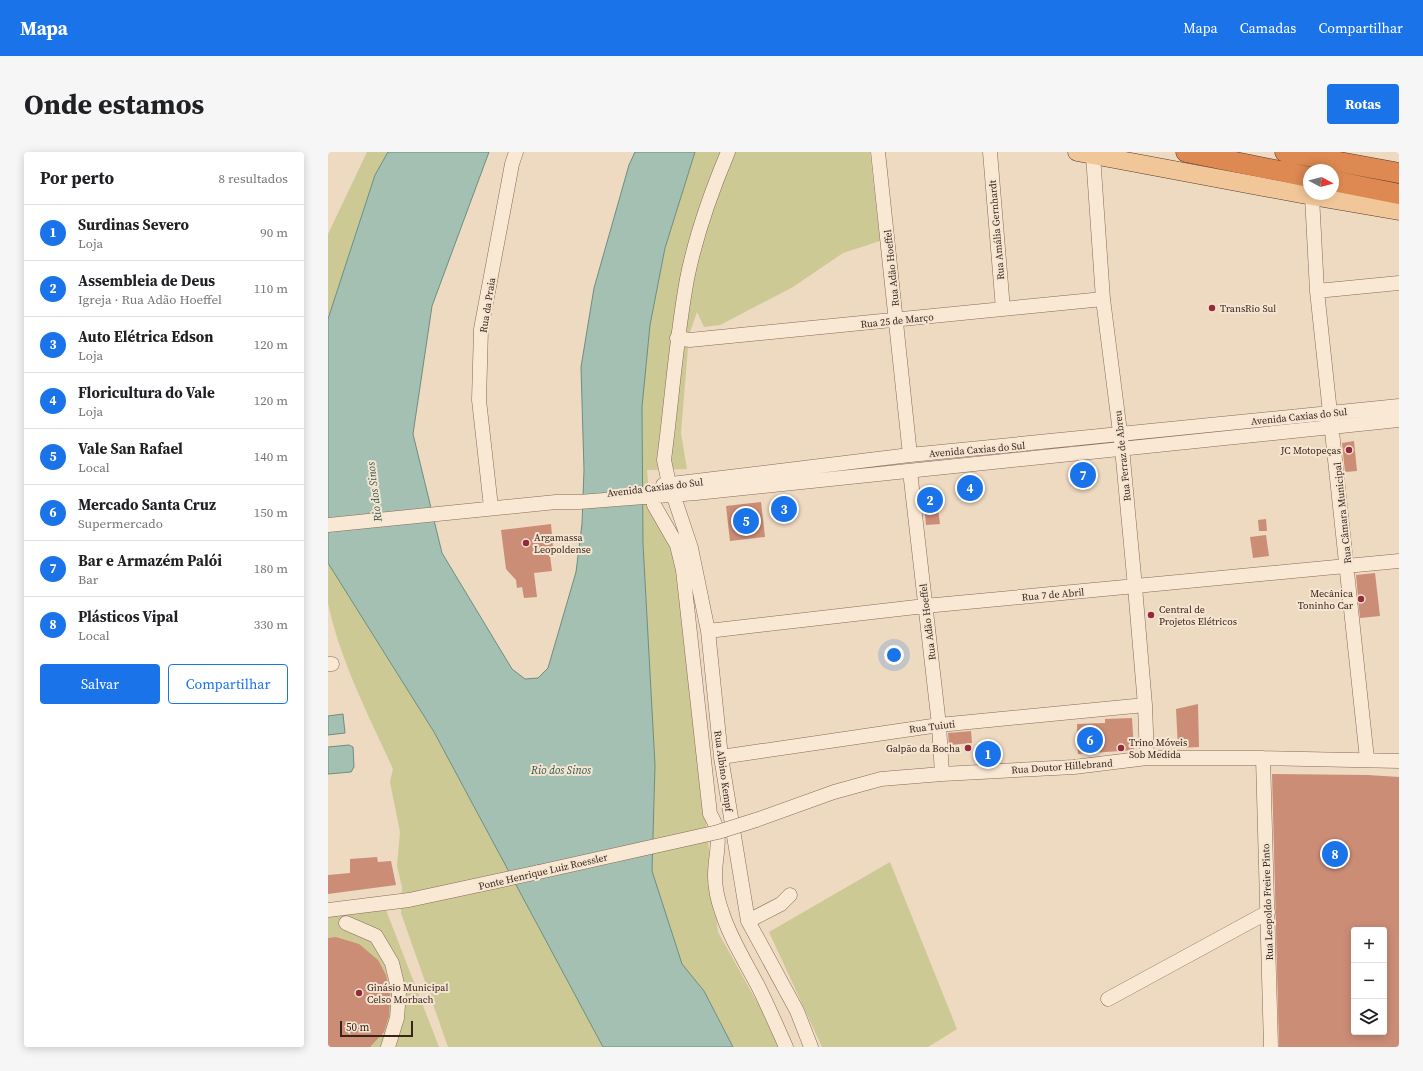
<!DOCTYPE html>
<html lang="pt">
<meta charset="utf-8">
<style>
body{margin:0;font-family:"Source Serif 4",serif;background:#f6f6f6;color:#202124}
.controls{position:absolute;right:12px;bottom:12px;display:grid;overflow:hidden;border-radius:4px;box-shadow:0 2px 10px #0003}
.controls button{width:36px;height:36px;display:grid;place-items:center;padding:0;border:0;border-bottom:1px solid #e0e0e0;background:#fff;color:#202124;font:20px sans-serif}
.compass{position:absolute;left:975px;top:12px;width:36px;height:36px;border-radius:50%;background:#fff;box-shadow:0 2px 10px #0003;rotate:97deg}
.scale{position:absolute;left:12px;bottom:10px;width:73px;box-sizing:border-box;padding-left:4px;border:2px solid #37251d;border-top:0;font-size:11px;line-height:14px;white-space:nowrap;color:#37251d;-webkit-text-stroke:3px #f5e5d1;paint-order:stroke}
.you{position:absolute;left:566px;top:503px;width:14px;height:14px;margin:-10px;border:3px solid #fff;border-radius:50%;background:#1a73e8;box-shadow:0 0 0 6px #1a73e833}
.badge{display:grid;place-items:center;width:26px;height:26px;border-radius:50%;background:#1a73e8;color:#fff;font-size:13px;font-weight:700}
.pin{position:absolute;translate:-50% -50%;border:2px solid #fff;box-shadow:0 1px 4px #0006}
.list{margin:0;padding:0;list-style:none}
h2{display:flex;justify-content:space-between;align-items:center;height:52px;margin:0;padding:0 16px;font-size:17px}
h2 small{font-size:13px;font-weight:400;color:#757577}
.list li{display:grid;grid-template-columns:26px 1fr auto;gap:12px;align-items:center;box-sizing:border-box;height:56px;padding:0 16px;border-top:1px solid #e0e0e0}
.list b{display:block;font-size:15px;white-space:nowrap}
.list p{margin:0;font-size:13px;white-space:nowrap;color:#757577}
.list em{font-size:13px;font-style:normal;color:#757577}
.actions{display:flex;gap:8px;padding:12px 16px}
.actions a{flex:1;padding:9px 0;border:1px solid #1a73e8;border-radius:4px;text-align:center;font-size:14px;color:#1a73e8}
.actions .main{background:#1a73e8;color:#fff}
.icon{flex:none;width:22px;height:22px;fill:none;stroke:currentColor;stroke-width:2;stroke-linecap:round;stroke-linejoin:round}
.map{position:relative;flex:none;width:1071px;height:895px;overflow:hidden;border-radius:4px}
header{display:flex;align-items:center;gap:24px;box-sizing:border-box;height:56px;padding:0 20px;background:#1a73e8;color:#fff}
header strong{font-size:19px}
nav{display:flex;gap:22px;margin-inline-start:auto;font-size:14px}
.intro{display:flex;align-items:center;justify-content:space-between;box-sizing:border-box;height:96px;padding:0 24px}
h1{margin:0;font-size:28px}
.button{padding:10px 18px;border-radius:4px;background:#1a73e8;color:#fff;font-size:14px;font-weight:700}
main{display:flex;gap:24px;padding:0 24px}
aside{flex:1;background:#fff;border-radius:4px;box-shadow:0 2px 10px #0003}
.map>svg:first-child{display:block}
.green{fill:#ccc995}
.water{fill:#a4c0b3;stroke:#6b8e80}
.building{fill:#cc8d77;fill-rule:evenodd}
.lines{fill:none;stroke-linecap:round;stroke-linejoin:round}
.minor-casing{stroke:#876a59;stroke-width:15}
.major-casing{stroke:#55392d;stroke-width:19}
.highway-casing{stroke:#55392d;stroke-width:21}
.minor{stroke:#f9e8d4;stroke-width:14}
.major{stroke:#f1c799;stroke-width:18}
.highway{stroke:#dd8951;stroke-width:20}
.minor-bridge-casing{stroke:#876a59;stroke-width:15;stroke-linecap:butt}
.minor-bridge{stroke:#f9e8d4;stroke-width:14}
.poi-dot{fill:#96293b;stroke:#f5e5d1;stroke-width:1.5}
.labels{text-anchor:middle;stroke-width:4;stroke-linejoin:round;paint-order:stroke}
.street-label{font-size:10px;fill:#37251d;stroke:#f5e5d1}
.poi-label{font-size:10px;fill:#37251d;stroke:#f5e5d1;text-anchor:start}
.water-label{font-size:11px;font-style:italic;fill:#2c574d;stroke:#f5e5d1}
</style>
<header>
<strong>Mapa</strong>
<nav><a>Mapa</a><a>Camadas</a><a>Compartilhar</a></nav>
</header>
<div class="intro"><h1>Onde estamos</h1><a class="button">Rotas</a></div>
<main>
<aside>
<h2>Por perto<small>8 resultados</small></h2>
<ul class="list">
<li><span class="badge">1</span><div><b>Surdinas Severo</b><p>Loja</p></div><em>90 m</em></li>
<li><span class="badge">2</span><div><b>Assembleia de Deus</b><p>Igreja · Rua Adão Hoeffel</p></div><em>110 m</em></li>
<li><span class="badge">3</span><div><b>Auto Elétrica Edson</b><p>Loja</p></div><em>120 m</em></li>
<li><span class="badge">4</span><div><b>Floricultura do Vale</b><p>Loja</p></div><em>120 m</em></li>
<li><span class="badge">5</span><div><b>Vale San Rafael</b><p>Local</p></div><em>140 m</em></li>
<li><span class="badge">6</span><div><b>Mercado Santa Cruz</b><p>Supermercado</p></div><em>150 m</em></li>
<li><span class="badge">7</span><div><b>Bar e Armazém Palói</b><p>Bar</p></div><em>180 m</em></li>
<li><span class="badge">8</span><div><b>Plásticos Vipal</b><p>Local</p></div><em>330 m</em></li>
</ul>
<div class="actions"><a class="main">Salvar</a><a>Compartilhar</a></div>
</aside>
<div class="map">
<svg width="1071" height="895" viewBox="0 0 1071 895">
<rect width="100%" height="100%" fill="#eed9c1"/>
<path class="green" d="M39,0h21l-13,23 -47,144v-85z
M367,0h175l10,89 -37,12 -50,34 -73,38 -16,2 -7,-15 -8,23 -8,98 6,36 -40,1 3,37 27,51 41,374 49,88 13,27h-47l-29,-56 -22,-27 -30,-93 3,-106 -12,-221 -1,-137 8,-82 15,-77z
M0,411l106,169 169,315h-155l-47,-134 1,-26 -5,-21 3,-34 -10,-50 3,-13c-24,-53 -53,-108 -65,-166 0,-12 0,-27 0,-40z
M562,710l67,167 -29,18h-106l-53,-115z
M58,758l53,137h-111v-132z"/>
<path class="water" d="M60,0h101l-57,154 -19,128 29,119 70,116 13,10 13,-1 10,-10 28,-96 6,-48 2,-54 -3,-103 13,-79 35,-123 6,-13h60l-30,96 -15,77 -8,82 1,137 12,221 -3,106 30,93 22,27 29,56h-130l-169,-315 -106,-169v-244l47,-144z
M15,562l2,19 -17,2v-19z
M21,593l4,2 1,20 -3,5 -23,2v-27z"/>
<path class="building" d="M1026,289l3,30 -12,1 -3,-29z
M608,340l4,32 -14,1 -3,-32z
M433,350l4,35 -35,4 -4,-35z
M938,367l1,12h-8l-1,-11z
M223,372l2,23 -4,1 3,23 -18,2 3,24 -13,1 -2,-11 -5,1 -1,-8 -10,-11 -5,-39z
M938,383l3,21 -16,2 -3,-21z
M1047,421l5,43 -20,2 -4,-43z
M870,552l1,43 -21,1 -2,-39z
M804,566l2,32 -56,4 -1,-30 28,-1v-4z
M643,579l1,12 -23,2 -1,-12z
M944,622l96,1 31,2v270h-120zM1026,778h30v102h-30z
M49,705l1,5 13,-1 5,24 -68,9v-19l22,-2v-14z
M8,785l23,7 19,16 8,15 4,19 -1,22 -5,16 -14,15h-42v-109z"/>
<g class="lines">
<defs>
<path id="minor" d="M400,0c-16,38 -33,87 -41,127 -11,60 -15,121 -23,181l4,19 23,69 17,83 13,126 27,164 49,90 14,36
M550,0l32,303
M662,0l13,157
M765,3l10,144 19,149 13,139 10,118 2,53
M984,44l5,95 50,468
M989,139l82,-8
M349,186l13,2 413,-41
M582,319l29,254 3,49
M335,333l247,-30 489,-49
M326,353l23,40 6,25 27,244c14,22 5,38 5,62 0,11 3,25 7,36 8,26 23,49 36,74 10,20 19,41 28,61
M163,355l-12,-107 2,-71 31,-165 4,-12
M0,373l228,-23h23l117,-9 703,-73
M380,479l217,-25 474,-45
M0,512h4
M393,605l218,-32 206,-20
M935,606l8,289
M428,668l78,-28 47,-13 61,-5 132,-7 73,-9h116l136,3
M0,758l81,-10 130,-28
M420,769l33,-17 9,-9
M18,771l30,13 16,27 7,29 -2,26 -9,29
M780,847l160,-87"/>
<path id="major" d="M749,0l235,44 87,15"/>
<path id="highway" d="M858,0l123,25
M957,0l114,21
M1005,29l66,13"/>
</defs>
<use href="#minor" class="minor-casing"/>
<use href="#major" class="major-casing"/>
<use href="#highway" class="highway-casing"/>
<use href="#minor" class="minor"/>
<use href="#major" class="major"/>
<use href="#highway" class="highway"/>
<defs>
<path id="minor-bridge" d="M211,720l179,-40 38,-12"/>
</defs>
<use href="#minor-bridge" class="minor-bridge-casing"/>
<use href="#minor-bridge" class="minor-bridge"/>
</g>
<g class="poi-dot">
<circle cx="884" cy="156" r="4"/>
<circle cx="1021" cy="298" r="4"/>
<circle cx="198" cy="391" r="4"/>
<circle cx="1033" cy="447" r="4"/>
<circle cx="823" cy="463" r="4"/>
<circle cx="640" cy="596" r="4"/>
<circle cx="793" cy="596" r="4"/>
<circle cx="31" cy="841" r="4"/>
</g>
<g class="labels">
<g class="street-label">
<text transform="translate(668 78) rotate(-95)" y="4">Rua Amália Gernhardt</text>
<text transform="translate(563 116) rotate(-96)" y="4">Rua Adão Hoeffel</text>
<text transform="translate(159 153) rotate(-81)" y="4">Rua da Praia</text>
<text transform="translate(569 168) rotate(-6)" y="4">Rua 25 de Março</text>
<text transform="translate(971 264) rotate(-6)" y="4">Avenida Caxias do Sul</text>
<text transform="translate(649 297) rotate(-5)" y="4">Avenida Caxias do Sul</text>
<text transform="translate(794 304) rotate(-96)" y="4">Rua Ferraz de Abreu</text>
<text transform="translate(327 335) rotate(-7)" y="4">Avenida Caxias do Sul</text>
<text transform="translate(1014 361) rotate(-96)" y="4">Rua Câmara Municipal</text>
<text transform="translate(725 442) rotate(-5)" y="4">Rua 7 de Abril</text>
<text transform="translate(599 470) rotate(-97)" y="4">Rua Adão Hoeffel</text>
<text transform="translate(604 574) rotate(-7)" y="4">Rua Tuiuti</text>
<text transform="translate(734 614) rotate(-4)" y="4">Rua Doutor Hillebrand</text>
<text transform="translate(396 619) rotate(82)" y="4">Rua Albino Kempf</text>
<text transform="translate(215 719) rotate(-13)" y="4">Ponte Henrique Luiz Roessler</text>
<text transform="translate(939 750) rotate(-92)" y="4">Rua Leopoldo Freire Pinto</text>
</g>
<g class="poi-label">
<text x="892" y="160">TransRio Sul</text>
<text x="1013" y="302" text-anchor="end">JC Motopeças</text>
<text x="206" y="389">Argamassa<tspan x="206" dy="12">Leopoldense</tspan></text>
<text x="1025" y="445" text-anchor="end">Mecânica<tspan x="1025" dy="12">Toninho Car</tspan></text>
<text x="831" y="461">Central de<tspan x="831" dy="12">Projetos Elétricos</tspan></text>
<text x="801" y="594">Trino Móveis<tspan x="801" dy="12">Sob Medida</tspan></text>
<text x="632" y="600" text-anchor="end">Galpão da Bocha</text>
<text x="39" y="839">Ginásio Municipal<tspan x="39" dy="12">Celso Morbach</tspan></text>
</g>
<g class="water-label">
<text transform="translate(46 340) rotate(-97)" y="4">Rio dos Sinos</text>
<text x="233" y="622">Rio dos Sinos</text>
</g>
</g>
</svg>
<div class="controls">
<button>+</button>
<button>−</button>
<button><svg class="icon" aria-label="layers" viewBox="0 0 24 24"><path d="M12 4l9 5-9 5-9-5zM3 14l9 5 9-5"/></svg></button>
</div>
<svg class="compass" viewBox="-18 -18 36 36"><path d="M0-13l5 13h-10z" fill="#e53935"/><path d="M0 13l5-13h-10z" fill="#757577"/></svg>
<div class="scale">50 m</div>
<div class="you"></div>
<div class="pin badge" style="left:660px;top:602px">1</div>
<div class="pin badge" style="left:602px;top:348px">2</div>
<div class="pin badge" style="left:456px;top:357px">3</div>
<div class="pin badge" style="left:642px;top:336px">4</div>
<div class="pin badge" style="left:418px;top:369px">5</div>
<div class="pin badge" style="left:762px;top:588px">6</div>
<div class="pin badge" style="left:755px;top:323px">7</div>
<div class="pin badge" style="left:1007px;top:702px">8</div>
</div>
</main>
